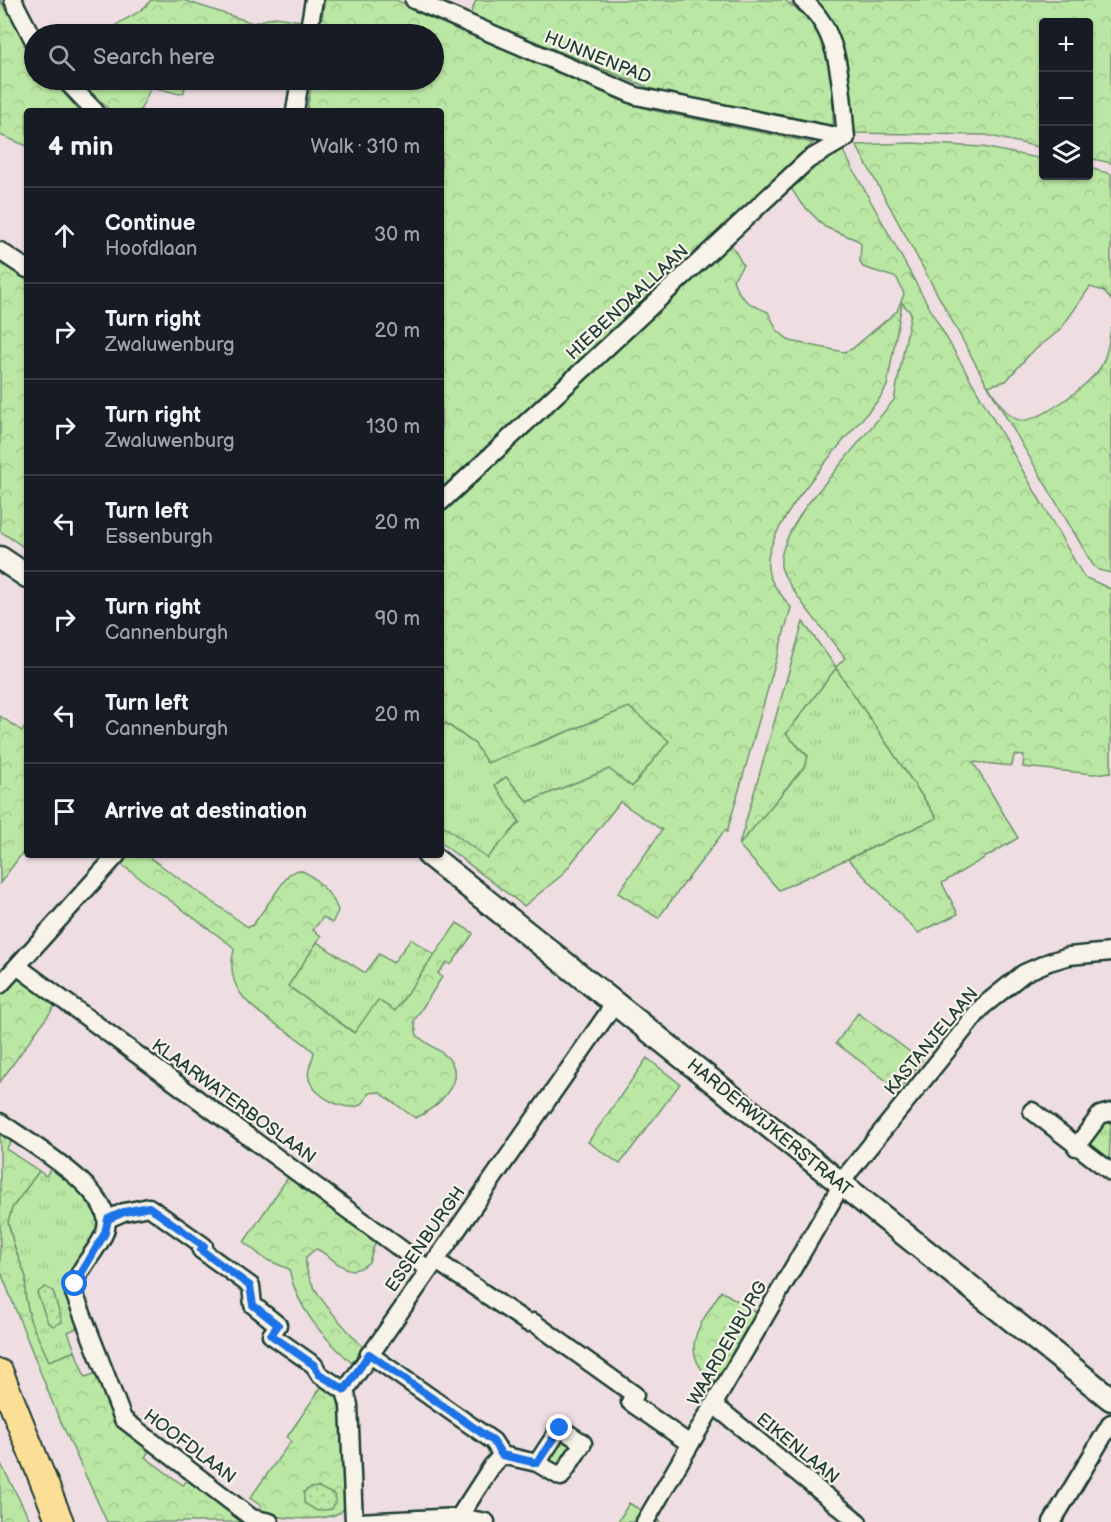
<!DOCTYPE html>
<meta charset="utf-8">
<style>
body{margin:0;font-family:"Balsamiq Sans",sans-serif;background:#242831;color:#f1f3f6}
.controls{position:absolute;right:18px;top:18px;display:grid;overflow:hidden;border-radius:6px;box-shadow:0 2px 4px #0004}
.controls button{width:54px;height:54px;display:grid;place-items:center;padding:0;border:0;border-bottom:2px solid #363941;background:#171b24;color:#f1f3f6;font:30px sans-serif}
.stop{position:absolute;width:18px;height:18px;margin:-14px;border:4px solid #1a73e8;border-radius:50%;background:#fff}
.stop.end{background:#1a73e8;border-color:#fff;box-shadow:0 2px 6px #0008}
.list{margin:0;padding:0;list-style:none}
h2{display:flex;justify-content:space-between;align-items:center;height:78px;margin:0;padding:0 24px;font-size:26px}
h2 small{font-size:20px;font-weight:400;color:#9ea1a6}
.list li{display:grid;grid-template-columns:39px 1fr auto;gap:18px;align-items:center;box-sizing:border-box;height:96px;padding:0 24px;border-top:2px solid #363941}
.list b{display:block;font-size:22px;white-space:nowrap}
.list p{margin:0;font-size:20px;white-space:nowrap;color:#9ea1a6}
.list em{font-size:20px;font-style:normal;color:#9ea1a6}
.icon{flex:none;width:33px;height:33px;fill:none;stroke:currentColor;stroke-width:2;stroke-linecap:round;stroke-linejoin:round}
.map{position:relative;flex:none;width:1111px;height:1522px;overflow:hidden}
.search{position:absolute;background:#171b24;box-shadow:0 2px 4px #0004;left:24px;top:24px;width:420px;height:66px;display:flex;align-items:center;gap:15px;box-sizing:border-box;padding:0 21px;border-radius:33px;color:#9ea1a6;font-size:22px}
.panel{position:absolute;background:#171b24;box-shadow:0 2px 4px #0004;left:24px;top:108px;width:420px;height:750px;border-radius:6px}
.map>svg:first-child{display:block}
.grass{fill:url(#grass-tufts);stroke:#6d926c;stroke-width:1.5}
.forest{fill:url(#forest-crowns);stroke:#6d926c;stroke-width:1.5}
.park{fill:url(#park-dots);stroke:#6d926c;stroke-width:1.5}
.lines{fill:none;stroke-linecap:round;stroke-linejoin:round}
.minor-casing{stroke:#1f3d34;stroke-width:21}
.secondary-casing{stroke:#1f3d34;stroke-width:27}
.primary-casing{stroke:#1f3d34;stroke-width:30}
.minor{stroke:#f7f3e8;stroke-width:16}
.secondary{stroke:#f7f3e8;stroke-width:22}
.primary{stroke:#fdde96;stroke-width:26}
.route{stroke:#1a73e8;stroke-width:8}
.labels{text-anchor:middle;stroke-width:4.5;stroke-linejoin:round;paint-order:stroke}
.street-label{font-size:18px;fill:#1f3d34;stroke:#f7f3e8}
</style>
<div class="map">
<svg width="1111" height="1522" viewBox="0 0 1111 1522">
<defs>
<pattern id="grass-tufts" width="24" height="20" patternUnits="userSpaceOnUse" patternTransform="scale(1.5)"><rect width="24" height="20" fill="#bbe7a4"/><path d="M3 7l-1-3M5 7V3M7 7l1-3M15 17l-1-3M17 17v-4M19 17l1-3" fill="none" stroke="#a0c78e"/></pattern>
<pattern id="forest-crowns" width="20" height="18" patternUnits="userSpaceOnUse" patternTransform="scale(1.5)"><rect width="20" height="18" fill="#bbe7a4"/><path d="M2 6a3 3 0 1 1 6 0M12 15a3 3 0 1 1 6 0" fill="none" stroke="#a0c78e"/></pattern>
<pattern id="park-dots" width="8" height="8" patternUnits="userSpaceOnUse" patternTransform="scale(1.5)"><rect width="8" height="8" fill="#bbe7a4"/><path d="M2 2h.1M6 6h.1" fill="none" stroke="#a0c78e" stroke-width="1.8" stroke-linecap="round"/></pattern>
</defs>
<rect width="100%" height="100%" fill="#eedee2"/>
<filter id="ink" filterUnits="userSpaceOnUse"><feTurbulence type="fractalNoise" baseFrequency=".0167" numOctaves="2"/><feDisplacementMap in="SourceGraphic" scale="12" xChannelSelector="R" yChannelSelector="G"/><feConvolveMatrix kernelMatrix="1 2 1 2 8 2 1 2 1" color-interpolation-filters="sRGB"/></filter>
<g filter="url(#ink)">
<path class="grass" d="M836,668l101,150 -158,72 -40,-45 65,-78 4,-11 -22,-22z
M629,707l40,34 -37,46 -23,-18 -81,33 -22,-25 -11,8 25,37 -33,37 -46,-35v-96l4,-5 30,21 57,2z
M411,939l23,16 -39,56 -40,22 -67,-47 29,-44 48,31 14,-19 14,9z
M1111,1118l-2,47 -21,-18c2,-16 9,-21 23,-29z
M52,1166c30,24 61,40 36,82 -4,8 -15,19 -16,28 -3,11 6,39 7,51l-11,5 7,19 -26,11 -19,-41 -5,-27 1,-17 -12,-31 -6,-24 4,-14 27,-37 7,5z
M561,1439l9,2 2,6 -12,20 -11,-3 -1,-8z"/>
<path class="forest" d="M0,0l34,54v26h19l26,31h-52v35l-27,-11z
M151,0h32l70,23 22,-6 26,4 -2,13h-193c13,-16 33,-17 45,-34z
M325,0h71l222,99 33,11 162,33 -372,347v-379h-134l5,-31h122v-46h-115z
M476,0h309c12,10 26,18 35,32 13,21 13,69 13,94l-171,-33 -192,-78z
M811,0h300v163l-22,-5 -1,-136h-44l-1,126 -57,-13 -136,-2z
M79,80h108l-3,12 -4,2 -29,-7 -11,24h-29z
M912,143l71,4 60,12 1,17h44l1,-8 22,6v126l-7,-9 -14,-4 -30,43 -30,24 -24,27 -18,5c8,10 18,31 31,34 19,4 71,-36 81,-52 7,-12 9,-27 11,-40v245l-12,-3 -6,-5 -107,-182 -130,-238z
M842,149l92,167 150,261 27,12v183l-17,2 -71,-7 1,-11 -10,-1 -2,11 -39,-4 45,76 -76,45 16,31 -40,19 -70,-74 89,-41 -101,-150 -50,66 22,23 -4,10 -65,78 64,-223 33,45 9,-9c-13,-18 -62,-75 -64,-92 -2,-20 15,-44 25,-60l88,-106 17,-87 -9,-10 -15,83 -7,12c-28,34 -118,128 -112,170 1,15 15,28 23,40l-64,224 -2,-2 -67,88 -40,-25 44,-63 -42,-28 -58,73 -38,31 -83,-63v-19l46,34 33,-36 -25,-37 11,-8 22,25 81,-33 23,18 37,-46 -40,-34 -142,56 -12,-19 -29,-21 -5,5v-214l290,-270 12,21 -10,15c8,22 17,24 35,32l9,18 13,11 54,11 8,-3 45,-38 7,-17 -7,-16 -34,-11 -3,-5 1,-18 -4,-4 -32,-13 -25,-25 -9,-14 24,-22z
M0,256l27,18v275l-27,-18z
M0,716l22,15 5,-6v122l-27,36z
M125,855h21l102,72 5,-2 36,-51 9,-4c14,2 37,27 40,41l-6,12 -9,-6 -10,13 8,6 -33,50 66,47 24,-33 17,11 62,-88 15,9 1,2 -22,31 -4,-3 -9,11 4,4 -28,44 3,14c8,9 21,13 30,22 22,22 -11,53 -32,61l-36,-26 -10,1c-3,4 -4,10 -9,12 -15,8 -47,-10 -51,-26 -3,-10 4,-18 5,-27 -31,-31 -95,-46 -80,-102l-2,-4 -114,-84z
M14,977l11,3 32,23 -57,79v-88z
M858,1013l64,48 -23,29 -63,-47z
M647,1058l33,26 -60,80 -32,-22z
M0,1129l13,10 -7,10 33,22 -27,37 -4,14 6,24 12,31 -1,17 5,26 19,41 26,-10 10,26 12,-4 21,49 34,25 -7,10 38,28 8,-9 45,39 4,7h-133l-52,-113 -55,-139z
M289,1176l87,64 -7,22c-22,21 -36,-7 -53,-13l-10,8c-4,29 39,70 57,90l-11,16c-30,-27 -55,-54 -63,-94l-24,-10 -21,-17z
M721,1291l35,21 -40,71c-41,-31 -16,-58 5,-92z
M322,1386l14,10 8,12 3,95 -6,9c-18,10 -63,8 -82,-1l2,-5 -11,-8 41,-57 -4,-4z
M0,1462l31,60h-31z
M629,1503l31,19h-42z"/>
<path class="park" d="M45,1287l8,4 9,31 -9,4 -5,-3 -11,-30z
M318,1487l17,8 1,5 -4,9 -15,2 -13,-8v-11l6,-4z"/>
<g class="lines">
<defs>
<path id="minor" d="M13,0l21,41
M414,0l222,96 210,42
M802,0c41,31 39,92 44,138
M308,34l6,-34
M65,80l30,31
M295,111l5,-31
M0,251l27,18
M441,502l367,-342 38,-22
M17,966l411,303
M0,985l117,-130
M1032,1111l79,61
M0,1122c27,20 120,71 105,110 -9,22 -29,36 -31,61l49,126 129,99 18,4
M1076,1147l24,-32 11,-3
M108,1219l16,-7 25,-5 55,39 -3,4 50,36 2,19 25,20 -7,10 43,30 5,9 26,17
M435,1260l93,63 5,-1 102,73 -5,7 60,42
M369,1354l124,87 9,14 -10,11 -33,51
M714,1405l144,117
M502,1455l35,8 23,-35 23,15 -22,34 -24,-14
M354,1522l-5,-117 -4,-14 270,-388
M358,1522l101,-5 27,5
M645,1522l204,-350 134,-166 41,-33 25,-11 20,-6 42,-4
M1052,1522l59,-99"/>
<path id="secondary" d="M0,558l27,18
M429,855l682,544"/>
<path id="primary" d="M0,1373l60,149"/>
</defs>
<use href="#minor" class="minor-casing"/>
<use href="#secondary" class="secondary-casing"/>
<use href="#primary" class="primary-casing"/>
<use href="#minor" class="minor"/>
<use href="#secondary" class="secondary"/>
<use href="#primary" class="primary"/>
</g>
</g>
<g class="lines" filter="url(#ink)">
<path class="route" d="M75,1284l30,-51 3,-14 16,-7 25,-5 55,39 -3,4 49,36 3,19 25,20 -7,10 43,30 5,9 26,16 24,-36 124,87 9,14 35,8 23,-35"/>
</g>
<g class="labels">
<g class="street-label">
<text transform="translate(598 57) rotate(22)" y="6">HUNNENPAD</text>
<text transform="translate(627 302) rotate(-43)" y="6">HIEBENDAALLAAN</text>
<text transform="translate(931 1041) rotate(-50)" y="6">KASTANJELAAN</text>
<text transform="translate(234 1101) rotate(36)" y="6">KLAARWATERBOSLAAN</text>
<text transform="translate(770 1127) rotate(39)" y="6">HARDERWIJKERSTRAAT</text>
<text transform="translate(425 1239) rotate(-55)" y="6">ESSENBURGH</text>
<text transform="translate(727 1343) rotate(-60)" y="6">WAARDENBURG</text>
<text transform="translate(190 1446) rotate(37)" y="6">HOOFDLAAN</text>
<text transform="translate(798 1448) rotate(39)" y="6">EIKENLAAN</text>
</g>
</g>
</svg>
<div class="controls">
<button>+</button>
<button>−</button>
<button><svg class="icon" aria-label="layers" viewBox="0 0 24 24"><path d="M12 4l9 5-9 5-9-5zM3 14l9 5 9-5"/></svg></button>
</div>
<div class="stop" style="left:75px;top:1284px"></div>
<div class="stop end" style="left:560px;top:1428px"></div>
<div class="search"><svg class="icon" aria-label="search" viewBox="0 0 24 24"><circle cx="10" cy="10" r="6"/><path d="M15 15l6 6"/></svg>Search here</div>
<section class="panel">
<h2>4 min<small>Walk · 310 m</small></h2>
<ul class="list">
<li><svg class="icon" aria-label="ahead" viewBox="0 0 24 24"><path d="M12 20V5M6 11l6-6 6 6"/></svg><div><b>Continue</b><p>Hoofdlaan</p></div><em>30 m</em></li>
<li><svg class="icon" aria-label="right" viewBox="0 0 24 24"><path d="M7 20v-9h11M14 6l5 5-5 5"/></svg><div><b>Turn right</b><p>Zwaluwenburg</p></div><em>20 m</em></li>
<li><svg class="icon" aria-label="right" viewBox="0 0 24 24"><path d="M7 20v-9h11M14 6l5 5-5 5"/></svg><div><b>Turn right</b><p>Zwaluwenburg</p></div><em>130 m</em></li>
<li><svg class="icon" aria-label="left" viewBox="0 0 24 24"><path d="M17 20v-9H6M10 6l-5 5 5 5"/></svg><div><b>Turn left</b><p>Essenburgh</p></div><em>20 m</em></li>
<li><svg class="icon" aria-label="right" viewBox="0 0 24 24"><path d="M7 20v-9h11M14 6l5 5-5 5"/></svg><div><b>Turn right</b><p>Cannenburgh</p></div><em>90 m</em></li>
<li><svg class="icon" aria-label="left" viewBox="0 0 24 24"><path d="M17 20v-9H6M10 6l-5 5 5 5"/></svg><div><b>Turn left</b><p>Cannenburgh</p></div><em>20 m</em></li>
<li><svg class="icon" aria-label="arrive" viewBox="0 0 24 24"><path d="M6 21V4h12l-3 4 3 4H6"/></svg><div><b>Arrive at destination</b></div></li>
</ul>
</section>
</div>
